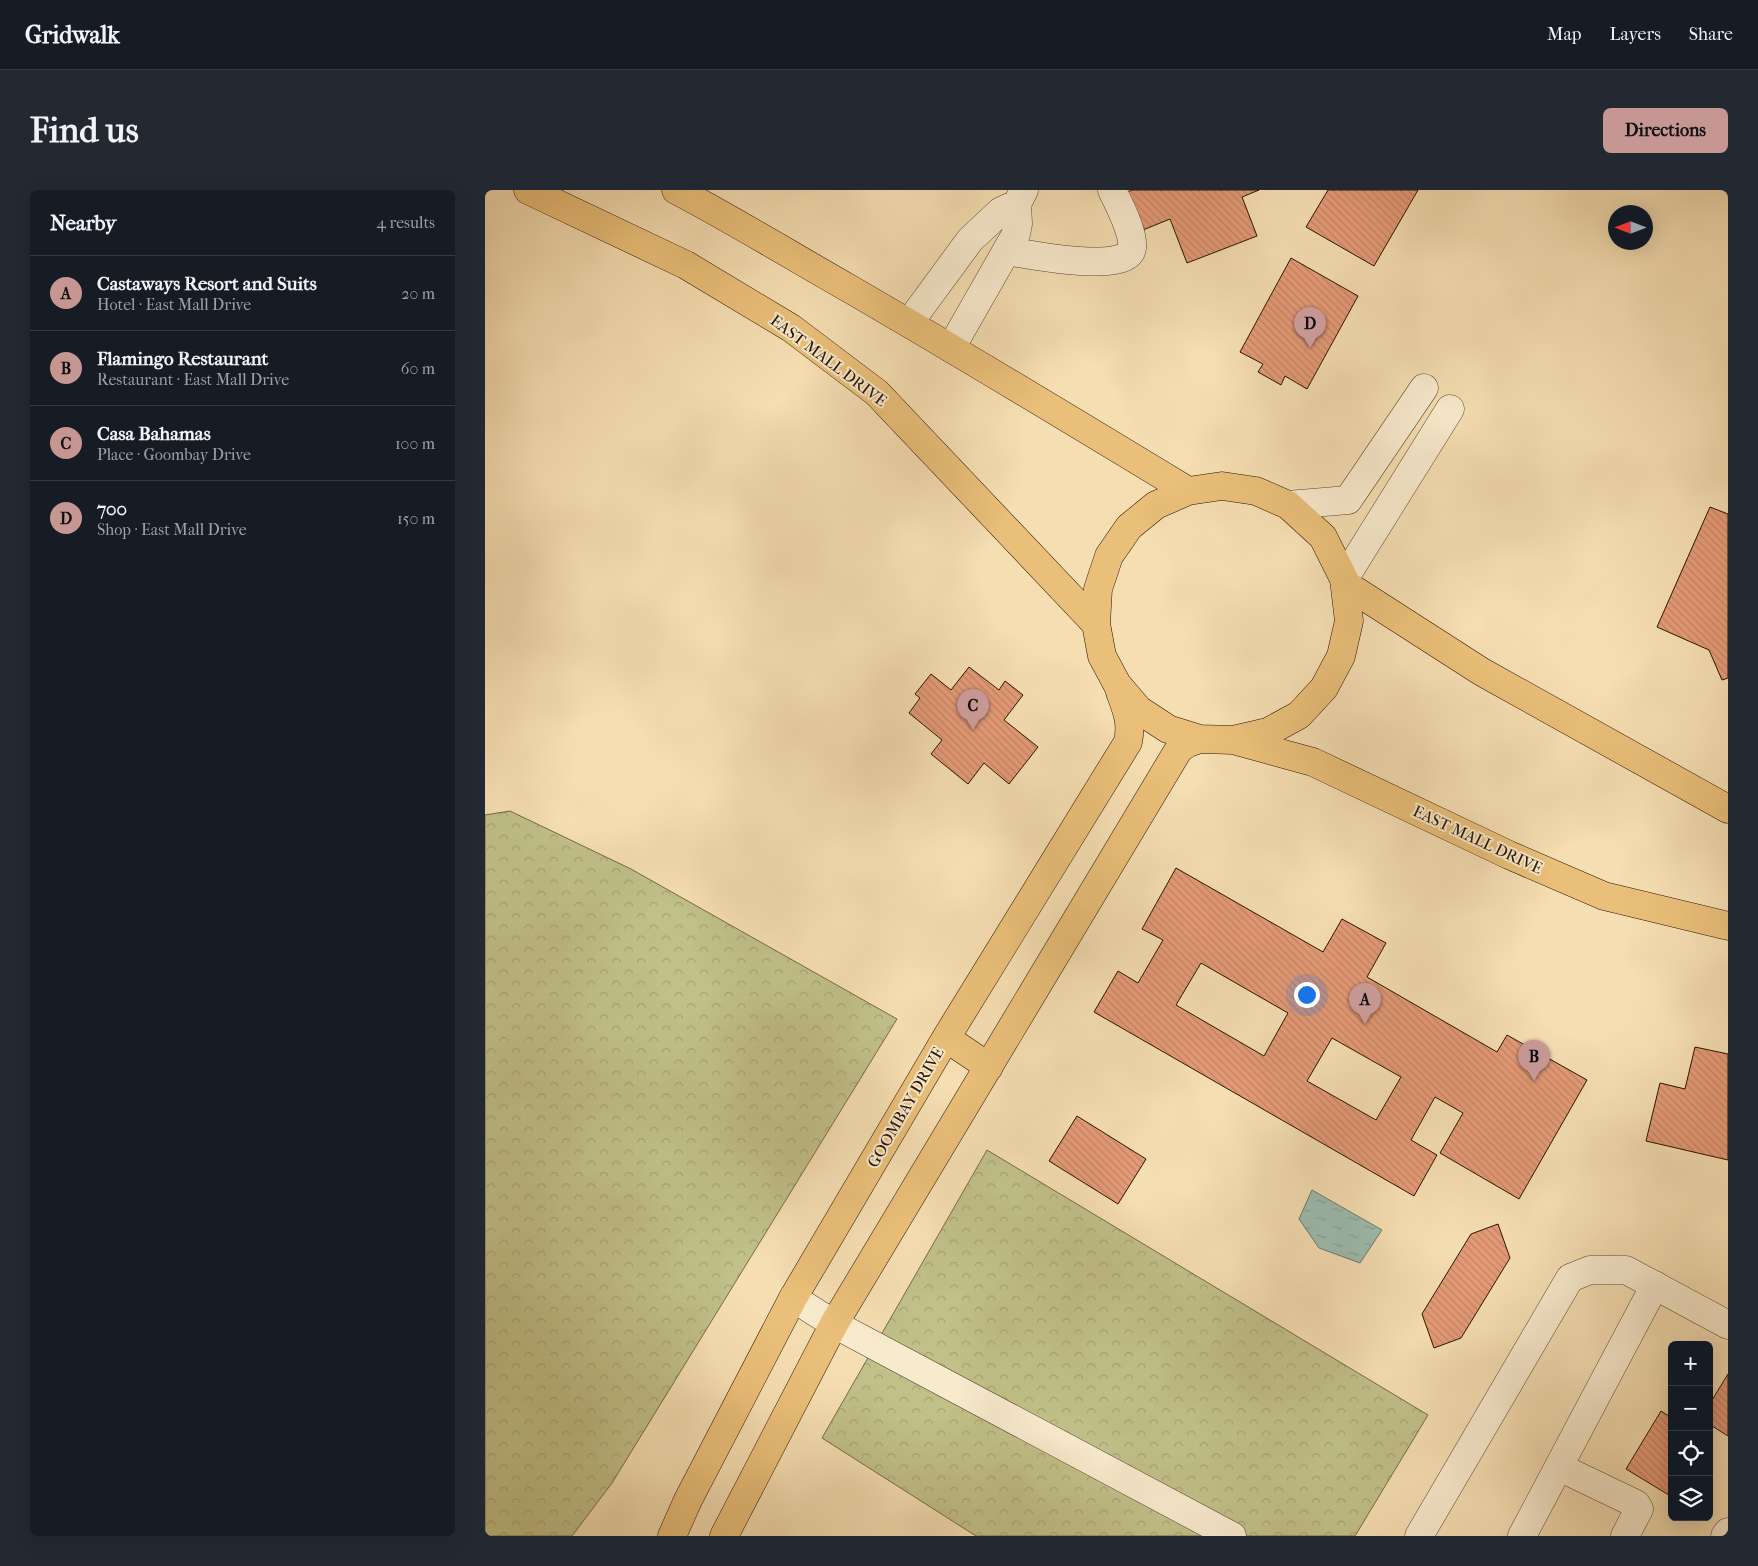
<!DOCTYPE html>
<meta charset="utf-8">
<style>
body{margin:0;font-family:"IM FELL French Canon",serif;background:#242831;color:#f1f3f6}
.controls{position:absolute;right:15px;bottom:15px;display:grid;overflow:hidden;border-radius:8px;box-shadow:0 5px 20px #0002}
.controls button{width:45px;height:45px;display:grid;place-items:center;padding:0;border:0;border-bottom:1px solid #363941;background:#171b24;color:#f1f3f6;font:25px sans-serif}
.compass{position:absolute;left:1123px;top:15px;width:45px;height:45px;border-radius:50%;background:#171b24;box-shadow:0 5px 20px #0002;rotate:270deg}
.you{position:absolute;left:821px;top:804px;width:18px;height:18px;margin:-12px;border:4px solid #fff;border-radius:50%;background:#1a73e8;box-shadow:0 0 0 8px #1a73e833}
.badge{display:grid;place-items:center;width:32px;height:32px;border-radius:50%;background:#c59692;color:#111;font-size:16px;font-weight:700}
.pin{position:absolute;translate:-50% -41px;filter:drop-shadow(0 1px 2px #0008)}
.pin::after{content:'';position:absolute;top:26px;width:18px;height:15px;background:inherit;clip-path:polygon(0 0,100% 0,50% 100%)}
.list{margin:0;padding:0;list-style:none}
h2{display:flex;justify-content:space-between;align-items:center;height:65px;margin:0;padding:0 20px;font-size:21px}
h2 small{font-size:16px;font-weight:400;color:#9ea1a6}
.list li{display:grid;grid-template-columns:32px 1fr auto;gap:15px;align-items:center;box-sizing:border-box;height:75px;padding:0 20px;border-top:1px solid #363941}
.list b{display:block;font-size:19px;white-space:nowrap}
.list p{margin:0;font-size:16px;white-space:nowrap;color:#9ea1a6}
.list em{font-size:16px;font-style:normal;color:#9ea1a6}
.icon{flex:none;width:28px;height:28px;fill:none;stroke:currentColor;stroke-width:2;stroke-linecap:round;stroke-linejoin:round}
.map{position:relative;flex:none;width:1243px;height:1346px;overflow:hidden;border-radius:8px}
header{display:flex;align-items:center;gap:30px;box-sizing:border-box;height:70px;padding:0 25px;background:#171b24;border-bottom:1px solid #363941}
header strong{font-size:24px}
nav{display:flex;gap:28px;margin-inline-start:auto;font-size:18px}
.intro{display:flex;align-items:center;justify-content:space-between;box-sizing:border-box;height:120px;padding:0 30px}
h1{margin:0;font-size:35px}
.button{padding:12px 22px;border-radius:8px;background:#c59692;color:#111;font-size:18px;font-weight:700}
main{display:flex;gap:30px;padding:0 30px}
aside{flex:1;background:#171b24;border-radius:8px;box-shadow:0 5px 20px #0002}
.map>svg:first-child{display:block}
.forest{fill:url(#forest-crowns);stroke:#746944}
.water{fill:url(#water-ripples);stroke:#6d7869}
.building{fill:url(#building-back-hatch);stroke:#261200;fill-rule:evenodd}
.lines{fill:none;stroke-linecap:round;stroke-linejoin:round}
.minor-casing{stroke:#5a452c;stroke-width:29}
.major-casing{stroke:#261200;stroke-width:29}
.minor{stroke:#f8eacd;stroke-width:28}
.major{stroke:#eabf79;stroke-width:28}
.labels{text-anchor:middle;stroke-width:4;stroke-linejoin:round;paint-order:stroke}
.street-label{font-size:16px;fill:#261200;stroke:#f8eacd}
</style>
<header>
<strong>Gridwalk</strong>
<nav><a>Map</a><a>Layers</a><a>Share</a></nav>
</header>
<div class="intro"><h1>Find us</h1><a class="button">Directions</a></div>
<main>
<aside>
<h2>Nearby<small>4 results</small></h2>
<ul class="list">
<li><span class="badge">A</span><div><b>Castaways Resort and Suits</b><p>Hotel · East Mall Drive</p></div><em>20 m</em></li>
<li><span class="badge">B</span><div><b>Flamingo Restaurant</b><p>Restaurant · East Mall Drive</p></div><em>60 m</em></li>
<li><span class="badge">C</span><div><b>Casa Bahamas</b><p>Place · Goombay Drive</p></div><em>100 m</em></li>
<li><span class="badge">D</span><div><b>700</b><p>Shop · East Mall Drive</p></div><em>150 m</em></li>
</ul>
</aside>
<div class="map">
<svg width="1243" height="1346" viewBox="0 0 1243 1346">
<defs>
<pattern id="forest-crowns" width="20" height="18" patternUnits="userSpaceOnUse" patternTransform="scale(1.25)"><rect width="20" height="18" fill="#c1c089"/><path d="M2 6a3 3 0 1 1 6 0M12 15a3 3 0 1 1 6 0" fill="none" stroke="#a6a474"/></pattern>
<pattern id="water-ripples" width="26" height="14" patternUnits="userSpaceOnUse" patternTransform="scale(1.25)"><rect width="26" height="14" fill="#9cbcaf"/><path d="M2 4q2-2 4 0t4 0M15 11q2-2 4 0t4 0" fill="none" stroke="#86a195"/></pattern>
<pattern id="building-back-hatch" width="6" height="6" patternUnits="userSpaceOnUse" patternTransform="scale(1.25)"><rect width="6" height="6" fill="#e59b77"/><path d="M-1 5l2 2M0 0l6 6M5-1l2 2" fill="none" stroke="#c48465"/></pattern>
</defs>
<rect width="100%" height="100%" fill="#f5deb2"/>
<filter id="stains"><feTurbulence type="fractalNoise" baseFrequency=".004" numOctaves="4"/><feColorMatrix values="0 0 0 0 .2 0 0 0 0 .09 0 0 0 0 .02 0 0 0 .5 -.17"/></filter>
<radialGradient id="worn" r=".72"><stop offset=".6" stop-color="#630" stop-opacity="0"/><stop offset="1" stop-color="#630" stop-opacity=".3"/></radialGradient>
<path class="forest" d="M25,621l121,58 266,150 -285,464 -40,53h-87v-721z
M502,960l441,265 -73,121h-379l-154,-98z"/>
<path class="water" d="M827,1000l70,40 -22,33 -41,-15 -20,-29z"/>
<path class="building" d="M647,0h127l-17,7 15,39 -70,27 -17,-44 -37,15 -15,-38z
M843,0h90l-44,76 -68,-39z
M806,68l67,38 -51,93 -22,-13 -4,9 -23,-13 5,-8 -23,-12z
M1225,317l18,7v164l-6,2 -13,-30 -52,-23z
M484,477l30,23 6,-9 18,14 -19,25 34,27 -29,37 -25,-21 -16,21 -37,-30 11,-14 -33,-27 11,-15 -5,-4 16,-20 20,16z
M691,678l147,84 19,-33 44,24 -19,34 130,75 10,-17 80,45 -68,119 -79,-46 23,-40 -28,-16 -24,43 26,15 -23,41 -320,-184 24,-41 20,12 25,-43 -21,-11zM716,773l87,50 -24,43 -88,-51zM847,848l69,39 -25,43 -69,-39z
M1210,857l33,7v106l-82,-19 14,-58 25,6z
M592,926l69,43 -28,45 -69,-43z
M1013,1034l12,34 -49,80 -27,10 -12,-34 49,-80z
M1243,1184v62l-19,-12v-19z
M1176,1221l11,7v79l-46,-28z"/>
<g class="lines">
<defs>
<path id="minor" d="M522,61c19,3 121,24 125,-3 2,-16 -13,-43 -20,-58
M424,133l61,-83 31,-29 16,-7
M466,158l65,-114 2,-10 -1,-20 7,-14
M803,315l60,-5 76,-112
M859,389l106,-170
M308,1108l41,26 398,212
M1074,1277l77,37 3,5 -14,27
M934,1346l151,-258 20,-8h36l102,55
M1037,1346l133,-251
M1240,1346l3,-4"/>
<path id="major" d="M43,0l158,75 105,63 86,65 219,231
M191,0c59,31 116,66 174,99 114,66 226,134 338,202
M860,394l137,88 246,137
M748,550l35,-8 31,-17 25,-27 17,-32 8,-35 -5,-42 -21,-42 -35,-32 -32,-14 -34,-5 -34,5 -32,14 -27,22 -20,29 -11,33 -2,35 6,32 15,28 22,26 29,19 32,10 33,1 80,22 196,93 95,41 124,30
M461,848l43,29
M187,1346l16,-36 105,-202 153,-260 182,-296c4,-20 -1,-31 -8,-50
M239,1346l110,-212 345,-575 9,-6 12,-4"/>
</defs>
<use href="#minor" class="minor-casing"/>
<use href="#major" class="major-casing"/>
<use href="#minor" class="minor"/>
<use href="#major" class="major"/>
</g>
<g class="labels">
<g class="street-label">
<text transform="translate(344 170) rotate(37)" y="6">EAST MALL DRIVE</text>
<text transform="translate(993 649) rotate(25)" y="6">EAST MALL DRIVE</text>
<text transform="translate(420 917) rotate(-60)" y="6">GOOMBAY DRIVE</text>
</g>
</g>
<rect width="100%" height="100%" filter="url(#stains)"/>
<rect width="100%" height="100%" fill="url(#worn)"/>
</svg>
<div class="controls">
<button>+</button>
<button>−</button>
<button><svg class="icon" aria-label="locate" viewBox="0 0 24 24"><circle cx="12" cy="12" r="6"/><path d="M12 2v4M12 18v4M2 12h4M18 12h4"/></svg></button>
<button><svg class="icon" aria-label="layers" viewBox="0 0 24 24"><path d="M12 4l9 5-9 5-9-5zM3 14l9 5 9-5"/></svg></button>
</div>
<svg class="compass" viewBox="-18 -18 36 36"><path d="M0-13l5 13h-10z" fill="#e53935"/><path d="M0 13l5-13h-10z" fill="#9ea1a6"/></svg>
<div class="you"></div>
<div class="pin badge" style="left:880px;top:834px">A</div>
<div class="pin badge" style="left:1049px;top:891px">B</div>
<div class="pin badge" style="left:488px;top:540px">C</div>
<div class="pin badge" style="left:825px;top:158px">D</div>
</div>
</main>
